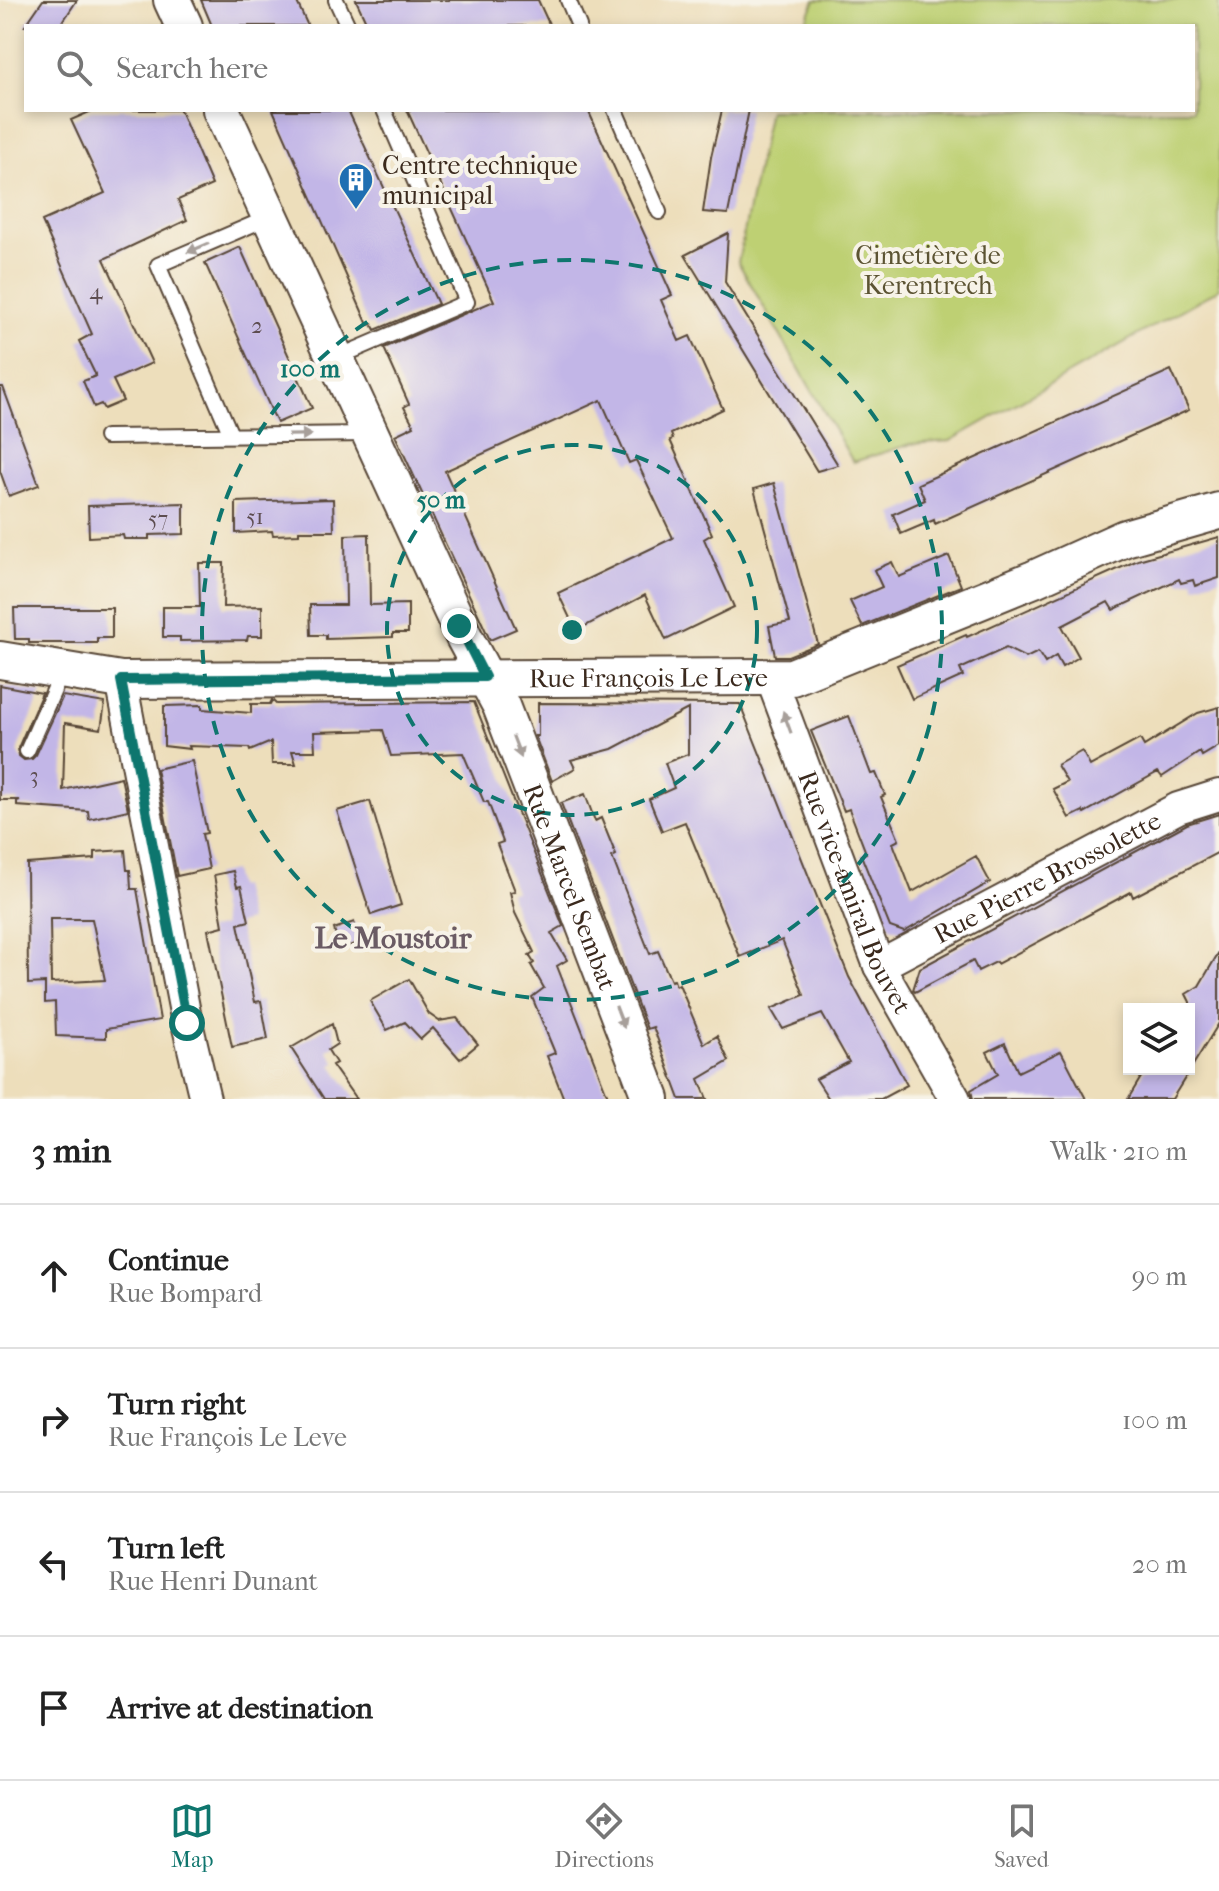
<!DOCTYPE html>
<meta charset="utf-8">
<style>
body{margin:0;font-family:"IM FELL French Canon",serif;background:#f6f6f6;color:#222}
.controls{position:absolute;right:24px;bottom:24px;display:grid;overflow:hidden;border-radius:0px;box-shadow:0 4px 12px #0003}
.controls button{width:72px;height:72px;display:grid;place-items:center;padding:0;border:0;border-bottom:2px solid #e0e0e0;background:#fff;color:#222;font:40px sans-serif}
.stop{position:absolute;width:24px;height:24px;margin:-18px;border:6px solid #0f766e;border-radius:50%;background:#fff}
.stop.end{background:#0f766e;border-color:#fff;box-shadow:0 2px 8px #0008}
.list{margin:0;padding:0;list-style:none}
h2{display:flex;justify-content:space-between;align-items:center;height:104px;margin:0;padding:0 32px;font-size:34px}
h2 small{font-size:26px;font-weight:400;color:#767676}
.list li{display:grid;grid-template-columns:52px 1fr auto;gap:24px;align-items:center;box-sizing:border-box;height:144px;padding:0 32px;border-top:2px solid #e0e0e0}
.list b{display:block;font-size:30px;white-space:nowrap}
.list p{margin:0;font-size:26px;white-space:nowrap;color:#767676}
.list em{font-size:26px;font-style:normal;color:#767676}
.icon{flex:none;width:44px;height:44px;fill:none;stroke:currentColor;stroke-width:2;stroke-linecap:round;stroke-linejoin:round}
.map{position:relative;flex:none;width:1219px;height:1099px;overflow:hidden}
.search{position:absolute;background:#fff;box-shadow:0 4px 12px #0003;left:24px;right:24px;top:24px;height:88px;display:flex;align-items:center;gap:20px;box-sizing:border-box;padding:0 28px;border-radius:0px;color:#767676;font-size:30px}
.sheet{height:680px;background:#fff}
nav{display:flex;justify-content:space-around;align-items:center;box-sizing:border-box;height:112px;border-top:2px solid #e0e0e0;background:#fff;font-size:22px;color:#767676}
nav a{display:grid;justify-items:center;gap:4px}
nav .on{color:#0f766e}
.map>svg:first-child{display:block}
.green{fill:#bed073;stroke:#7c7d48;stroke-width:2}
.building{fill:#c2b6e7;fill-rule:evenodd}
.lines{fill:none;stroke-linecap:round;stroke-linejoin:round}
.service-casing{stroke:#564536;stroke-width:18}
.minor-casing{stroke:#564536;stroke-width:34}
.tertiary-casing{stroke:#564536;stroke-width:40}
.service{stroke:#fff;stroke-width:14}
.minor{stroke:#fff;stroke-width:30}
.tertiary{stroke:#fff;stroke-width:36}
.oneway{fill:#a79f9a}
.route{stroke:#0f766e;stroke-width:10}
.ring{fill:none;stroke:#0f766e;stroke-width:4;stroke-dasharray:14 10}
.labels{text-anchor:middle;stroke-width:8;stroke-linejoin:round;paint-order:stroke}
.number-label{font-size:22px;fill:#5d4d50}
.poi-label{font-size:26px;fill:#3b2a1e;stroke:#f7f3e8;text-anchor:start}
.park-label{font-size:26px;fill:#5c5433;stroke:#f7f3e8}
.street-label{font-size:26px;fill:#3b2a1e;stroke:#f7f3e8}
.quarter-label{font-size:30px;font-weight:bold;fill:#6a5b64;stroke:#f7f3e8}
.centre{fill:#0f766e;stroke:#f7f3e8;stroke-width:4}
.ring-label{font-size:24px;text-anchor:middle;font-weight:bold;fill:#0f766e;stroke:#f7f3e8;stroke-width:8;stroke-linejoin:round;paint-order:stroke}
</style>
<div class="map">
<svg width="1219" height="1099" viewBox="0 0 1219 1099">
<rect width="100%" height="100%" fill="#f7f3e8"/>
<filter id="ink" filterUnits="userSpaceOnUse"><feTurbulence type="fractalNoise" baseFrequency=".0125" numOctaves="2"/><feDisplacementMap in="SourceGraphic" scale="16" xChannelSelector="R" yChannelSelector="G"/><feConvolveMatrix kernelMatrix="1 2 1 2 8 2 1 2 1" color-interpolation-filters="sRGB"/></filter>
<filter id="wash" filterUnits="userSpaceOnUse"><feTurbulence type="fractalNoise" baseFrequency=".006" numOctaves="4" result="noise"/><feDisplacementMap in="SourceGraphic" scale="32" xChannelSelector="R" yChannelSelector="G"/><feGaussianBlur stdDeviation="1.8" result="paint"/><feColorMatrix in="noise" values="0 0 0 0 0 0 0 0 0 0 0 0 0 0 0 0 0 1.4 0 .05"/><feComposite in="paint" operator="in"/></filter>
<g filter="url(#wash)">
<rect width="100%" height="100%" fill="#eddebb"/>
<path class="green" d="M815,0h404v289l-269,152 -39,3 -58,18 -115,-200 31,-152h424v-84h-389z"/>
<g id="blocks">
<path class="building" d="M43,0h34l-17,26h-35z
M201,0h95l12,26h-96z
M356,0h182l12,26h-182z
M94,110h86l32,75 -34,15 9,20 -83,39 48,104 -39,17 10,21 -19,8 -3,-5 -7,3 -11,-26 13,-5 -17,-35 13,-7 -50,-113 63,-28 -34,-73z
M273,110h75l90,194 -63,26 -3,-6 -4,1z
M407,110h181l84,185 -11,5 18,41 11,-5 33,73 -52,25 2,5 -3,1 42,94 -8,5 30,68 -68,33 -21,-45 -69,36 -18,-38 115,-55 -37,-78 -7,3 -28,-63 -156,71 71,158 -26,11 -95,-205 19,-9 -10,-19 5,-3 -25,-56 110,-47z
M722,110h27l-21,104 -25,-2 8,-55z
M728,233l-3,49 113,183 -21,6 -132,-216z
M240,247l72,161 -35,15 -72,-160z
M1171,370l18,40 -254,114 -1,-4 -33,14 -8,-20 32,-14 -7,-16z
M0,387h3l36,98 -30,11 -9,-25z
M774,483l44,161 -30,12h-13l-6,-30 21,-4 -36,-133z
M333,499l1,32h-35v3l-26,1 -1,-4 -36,2v-31z
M184,503v31l-35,1v4h-25l-1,-4 -34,2 -1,-31z
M369,534l1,71 38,-1v29h-15v4l-67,2v-4h-15l-1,-30h36l-1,-70z
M1219,537v41l-24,8 -2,-6 -12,3 -2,-4 -66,31 -5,-8 -46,24 17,31 -17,10 -6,-11 -11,7 -7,-11 -12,6 -20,-10 -46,21 3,7 -51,23 -15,-34 69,-30 1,2 171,-77z
M949,556l12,30 -99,40 -12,-25 32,-14 -8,-17 18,-8 7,15z
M199,563h25l-1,44 39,-1v30h-14l-1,4 -67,1v-4h-17v-30h37z
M14,608h98v30h-15v5h-68v-4h-14z
M0,685l42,8 -24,55 1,8 5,4 8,-1 4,-4 27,-59 42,7 -4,26 -36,-6 -2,67 58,-13 7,33 -39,9 -1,-8 -71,-5v-5l3,-1h-20z
M272,700l4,4 198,-2 89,224 -12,7 16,27 -10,6 52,133h-45l-17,-43 8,-3 -23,-56 12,-9 -13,-23 3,-2 -5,-8 5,-3 -19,-39 -5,-21 5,-1 -18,-47 6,-2 -15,-40h-4l-21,-49 -72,3 -8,-26 -69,2 1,19h-23l4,13h-24l-1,-22 -21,9 -1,-3 -60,-2 1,3 -26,-3v-40l38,-1v4l49,4v-9h19z
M538,703l202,1 109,273 58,108 -26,14h-52l-13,-20 33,-17 -27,-48 -39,15 -12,-20 33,-14 -22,-55 -42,17 -55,-135 -23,9 -13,-32 25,-11 -9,-25 23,-9v-45l-76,40 -41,11 4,8 -23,13 -17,-45h3z
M1219,707v39l-17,10 -2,-4 -38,25 -4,-5 -74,41 -1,-2 -14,7 -16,-29 14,-7 -10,-17 25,-14 8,15 50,-27 4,7 54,-33z
M849,716l22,58 5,-1 9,22 -4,2 18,43 -6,3 19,49 64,-36 14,26 -86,50 -14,-5 -29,-72 5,-2 -17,-44 -5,2 -33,-80z
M192,761l15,72 -5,1 7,35 -32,7 -21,-107z
M585,794l10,27 6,-3 15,37 -4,2 38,97 8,-3 13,30 3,-1 2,6 3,-2 25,60 13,-8 12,25 -30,18 8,20h-27l-27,-72 -6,2 -86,-226z
M370,801l31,104 -30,10 -34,-104z
M1219,814v38l-86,45 -2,-5 -134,72 -1,-2 -18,9 -5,-10 -58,31 -2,-2 7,-22 267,-144z
M125,850l2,20h3l1,19h6l23,131 -54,9v9l-50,-2 -1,-34 -10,1v-20l-17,1 -1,-120 68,-5v-7zM50,919h42l13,61 -54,3z
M233,871l4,16 4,-1 8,35 -11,3 17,78 6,-1 7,38 -36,8 -24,-117 15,-4 -9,-51z
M354,922l7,20 -21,7 -6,-20z
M1219,952v71l-47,76h-44l18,-30h43l1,-67 -4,-8 13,-8z
M409,979l20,35 10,7 18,-3 21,26 -18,15 -27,-31 -12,11 -16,-17 -18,8 -17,-29z
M332,1024l5,20 -9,6 8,13 -4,2 24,34h-32l-33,-51z
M1005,1043l13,29 43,-21 25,48h-113l-2,-9 27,-16 -11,-22z"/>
</g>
</g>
<g filter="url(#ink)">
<use href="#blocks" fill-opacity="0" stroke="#564536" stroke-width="2"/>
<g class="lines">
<defs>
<path id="service" d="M336,0l12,26
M568,0l11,26
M615,110l44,102
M336,358l131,-56 -83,-192
M231,435l-73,-170 112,-48
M106,437l263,-3
M27,751l36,-81"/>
<g id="minor">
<path id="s1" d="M771,678l108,288 76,133"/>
<path d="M121,680l66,343 18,76"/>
<path id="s2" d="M879,966l299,-158 41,-13"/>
</g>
<g id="tertiary">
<path d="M172,0l12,26"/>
<path id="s3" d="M221,110l243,527 37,69 150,393"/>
<path id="s4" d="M0,660l121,20 671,-3 242,-98 91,-41 94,-27"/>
</g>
</defs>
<use href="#service" class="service-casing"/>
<use href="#minor" class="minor-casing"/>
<use href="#tertiary" class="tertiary-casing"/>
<use href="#service" class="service"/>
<use href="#minor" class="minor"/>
<use href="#tertiary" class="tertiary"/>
</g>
<defs><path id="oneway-solid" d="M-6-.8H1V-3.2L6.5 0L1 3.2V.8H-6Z" transform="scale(2)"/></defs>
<g class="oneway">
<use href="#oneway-solid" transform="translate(198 248) rotate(157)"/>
<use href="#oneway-solid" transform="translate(300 435) rotate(-1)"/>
<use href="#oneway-solid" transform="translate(787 722) rotate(-110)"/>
<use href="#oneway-solid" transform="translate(517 747) rotate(69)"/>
<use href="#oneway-solid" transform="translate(620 1017) rotate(69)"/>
</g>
</g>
<g class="lines" filter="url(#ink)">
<path class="route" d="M187,1023l-66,-343 364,-3 -26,-51"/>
</g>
<g class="ring">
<circle cx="572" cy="630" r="185"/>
<circle cx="572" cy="630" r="370"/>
</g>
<defs>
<symbol id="building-pin" viewBox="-11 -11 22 30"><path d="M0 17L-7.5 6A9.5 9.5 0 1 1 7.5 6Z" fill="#1f6fb2" stroke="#f7f3e8"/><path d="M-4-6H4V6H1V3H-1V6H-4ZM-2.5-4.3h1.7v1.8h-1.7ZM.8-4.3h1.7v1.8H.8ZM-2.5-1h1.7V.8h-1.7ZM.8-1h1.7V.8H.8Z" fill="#fff"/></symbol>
</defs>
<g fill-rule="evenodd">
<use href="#building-pin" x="336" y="160" width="40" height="54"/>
</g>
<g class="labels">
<g class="number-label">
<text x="96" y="299">4</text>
<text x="257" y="333">2</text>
<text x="255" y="524">51</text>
<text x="158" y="526">57</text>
<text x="34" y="783">3</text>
</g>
<g class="poi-label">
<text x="382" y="174">Centre technique<tspan x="382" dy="30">municipal</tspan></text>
</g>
<g class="park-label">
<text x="928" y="264">Cimetière de<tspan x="928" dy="30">Kerentrech</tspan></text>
</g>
<g class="street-label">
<text dy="9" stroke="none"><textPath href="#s4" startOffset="650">Rue François Le Leve</textPath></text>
<text dy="9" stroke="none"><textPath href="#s2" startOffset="190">Rue Pierre Brossolette</textPath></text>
<text dy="9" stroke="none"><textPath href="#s3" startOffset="852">Rue Marcel Sembat</textPath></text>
<text dy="9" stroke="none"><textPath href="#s1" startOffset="230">Rue vice-amiral Bouvet</textPath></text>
</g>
<g class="quarter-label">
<text x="393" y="948">Le Moustoir</text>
</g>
</g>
<circle cx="572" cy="630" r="12" class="centre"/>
<g class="ring-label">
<text x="310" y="377">100 m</text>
<text x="441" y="508">50 m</text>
</g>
</svg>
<div class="controls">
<button><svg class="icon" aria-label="layers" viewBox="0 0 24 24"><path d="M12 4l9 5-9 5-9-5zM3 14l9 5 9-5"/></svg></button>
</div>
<div class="stop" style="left:187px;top:1023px"></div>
<div class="stop end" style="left:459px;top:626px"></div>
<div class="search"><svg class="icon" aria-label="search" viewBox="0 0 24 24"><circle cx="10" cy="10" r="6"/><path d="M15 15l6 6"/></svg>Search here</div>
</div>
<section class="sheet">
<h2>3 min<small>Walk · 210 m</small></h2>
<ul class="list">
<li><svg class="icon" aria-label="ahead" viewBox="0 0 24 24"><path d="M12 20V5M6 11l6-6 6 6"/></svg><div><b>Continue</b><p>Rue Bompard</p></div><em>90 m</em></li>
<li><svg class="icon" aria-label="right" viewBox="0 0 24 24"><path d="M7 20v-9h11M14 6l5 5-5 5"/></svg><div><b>Turn right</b><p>Rue François Le Leve</p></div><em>100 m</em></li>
<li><svg class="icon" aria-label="left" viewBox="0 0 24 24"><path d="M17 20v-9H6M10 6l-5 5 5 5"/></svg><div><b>Turn left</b><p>Rue Henri Dunant</p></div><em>20 m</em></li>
<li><svg class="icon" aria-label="arrive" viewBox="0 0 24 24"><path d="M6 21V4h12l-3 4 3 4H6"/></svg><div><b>Arrive at destination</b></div></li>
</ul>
</section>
<nav>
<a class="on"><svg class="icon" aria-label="map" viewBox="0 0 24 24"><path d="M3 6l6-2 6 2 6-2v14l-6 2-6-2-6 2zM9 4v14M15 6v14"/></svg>Map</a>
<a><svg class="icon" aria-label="directions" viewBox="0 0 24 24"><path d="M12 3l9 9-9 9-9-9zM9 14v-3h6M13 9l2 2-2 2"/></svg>Directions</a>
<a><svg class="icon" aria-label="saved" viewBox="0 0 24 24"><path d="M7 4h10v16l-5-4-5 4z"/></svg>Saved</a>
</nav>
